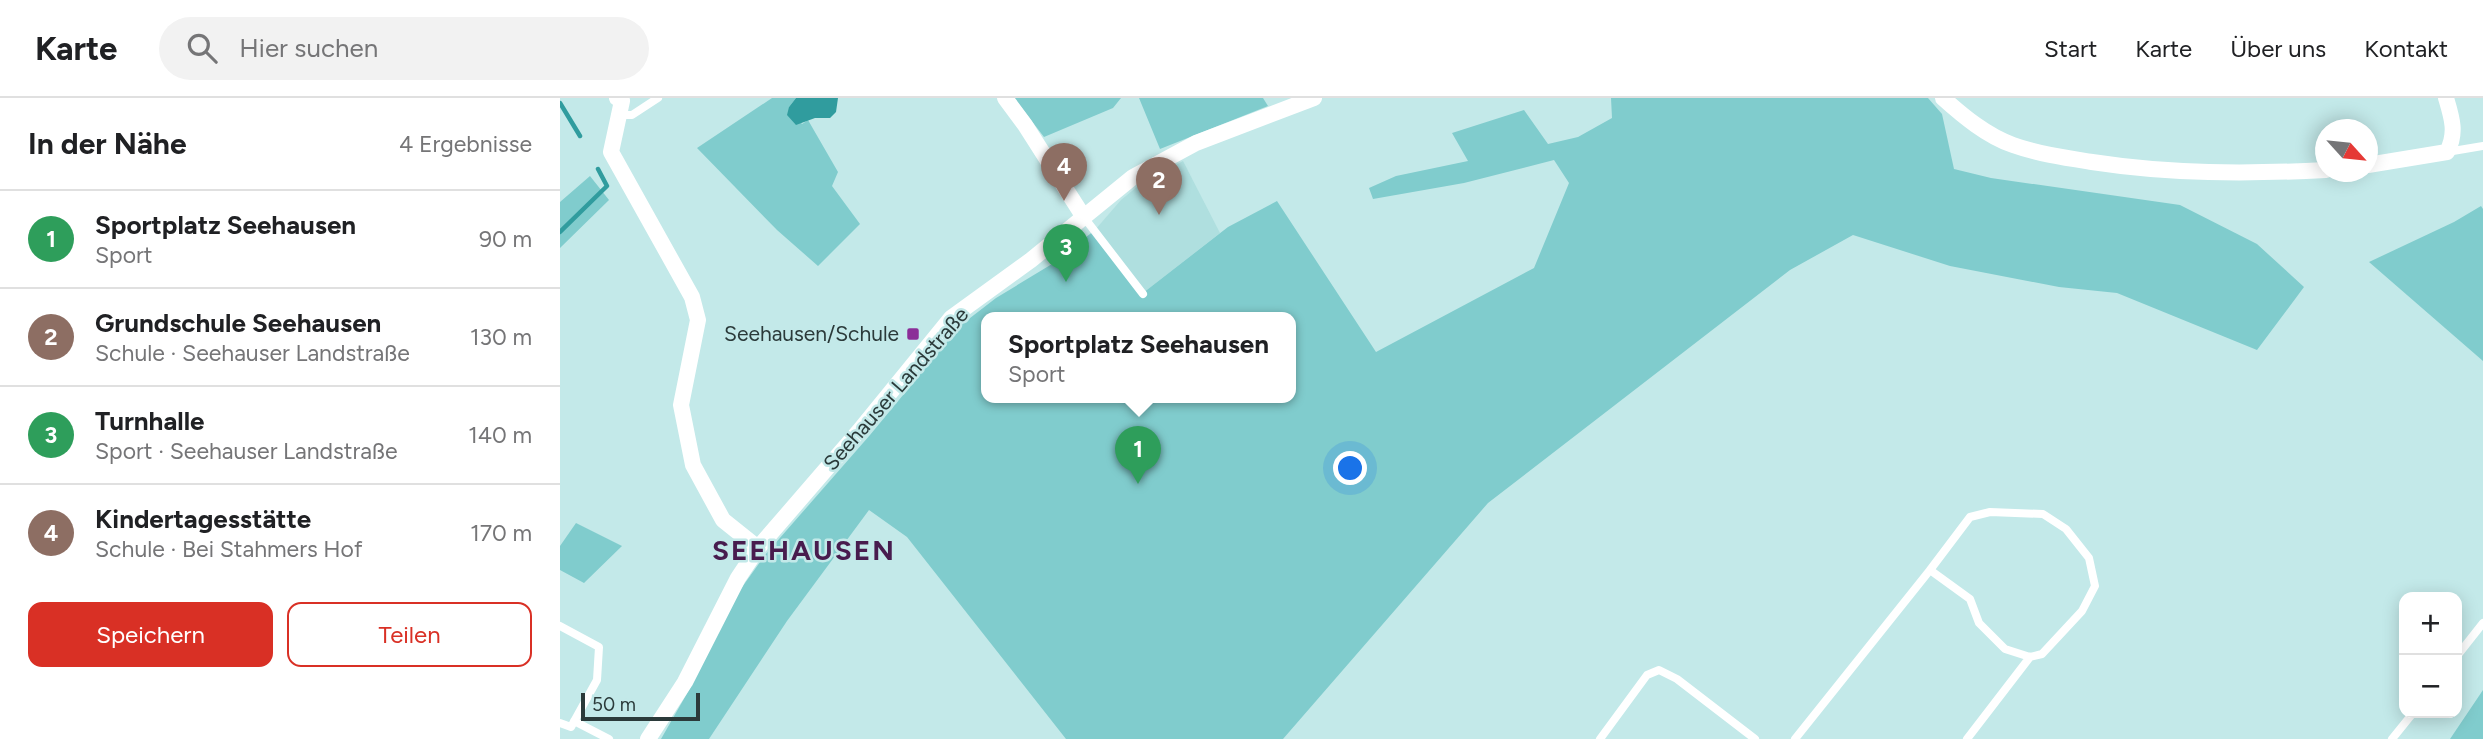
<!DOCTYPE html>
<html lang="de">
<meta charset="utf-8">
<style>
body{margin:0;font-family:Figtree,sans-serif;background:#f2f2f2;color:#202124}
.controls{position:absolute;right:21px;bottom:21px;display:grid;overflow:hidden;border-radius:14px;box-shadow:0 4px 18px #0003}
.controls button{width:63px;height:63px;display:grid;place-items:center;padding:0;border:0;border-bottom:2px solid #e0e0e0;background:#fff;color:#202124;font:35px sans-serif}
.compass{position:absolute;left:1755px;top:21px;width:63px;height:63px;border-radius:50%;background:#fff;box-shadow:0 4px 18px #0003;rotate:117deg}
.scale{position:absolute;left:21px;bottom:18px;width:119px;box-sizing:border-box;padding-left:7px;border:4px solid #2b3a3a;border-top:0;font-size:19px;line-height:24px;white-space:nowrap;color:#2b3a3a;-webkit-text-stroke:5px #c3e9e9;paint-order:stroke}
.you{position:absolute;left:791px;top:371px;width:24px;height:24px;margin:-18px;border:5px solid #fff;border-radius:50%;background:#1a73e8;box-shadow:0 0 0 10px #1a73e833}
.badge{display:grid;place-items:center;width:46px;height:46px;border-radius:50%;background:#d93025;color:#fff;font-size:23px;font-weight:700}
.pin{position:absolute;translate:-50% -58px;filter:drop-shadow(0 2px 4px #0008)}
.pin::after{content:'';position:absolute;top:37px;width:24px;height:21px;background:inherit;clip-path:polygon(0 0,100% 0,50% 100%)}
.popup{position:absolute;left:421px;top:214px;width:315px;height:91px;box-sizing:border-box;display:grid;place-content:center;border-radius:14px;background:#fff;filter:drop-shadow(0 2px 5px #0005);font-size:23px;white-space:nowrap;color:#757577}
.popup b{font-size:26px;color:#202124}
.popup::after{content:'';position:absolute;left:50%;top:100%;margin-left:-14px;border:14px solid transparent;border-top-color:#fff}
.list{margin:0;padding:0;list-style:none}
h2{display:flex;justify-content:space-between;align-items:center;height:91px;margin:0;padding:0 28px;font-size:30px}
h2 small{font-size:23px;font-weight:400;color:#757577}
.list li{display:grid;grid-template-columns:46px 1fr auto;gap:21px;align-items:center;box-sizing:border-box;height:98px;padding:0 28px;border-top:2px solid #e0e0e0}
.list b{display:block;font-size:26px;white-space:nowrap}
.list p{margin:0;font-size:23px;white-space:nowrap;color:#757577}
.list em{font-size:23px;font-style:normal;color:#757577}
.actions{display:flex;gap:14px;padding:21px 28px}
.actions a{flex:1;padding:16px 0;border:2px solid #d93025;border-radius:14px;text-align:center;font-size:24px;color:#d93025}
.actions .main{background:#d93025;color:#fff}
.icon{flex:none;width:38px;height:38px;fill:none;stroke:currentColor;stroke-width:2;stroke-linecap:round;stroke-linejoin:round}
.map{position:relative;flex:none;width:1923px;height:641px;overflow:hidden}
header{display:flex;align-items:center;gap:42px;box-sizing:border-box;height:98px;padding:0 35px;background:#fff;border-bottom:2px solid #e0e0e0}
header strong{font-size:33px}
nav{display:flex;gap:38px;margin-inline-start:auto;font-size:24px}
.search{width:490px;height:63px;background:#f2f2f2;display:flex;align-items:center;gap:18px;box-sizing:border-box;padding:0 24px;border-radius:38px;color:#757577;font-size:26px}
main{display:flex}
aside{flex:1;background:#fff}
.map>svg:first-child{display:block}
.built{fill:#afdfdf}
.green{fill:#80cccd;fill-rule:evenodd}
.water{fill:#309c9e}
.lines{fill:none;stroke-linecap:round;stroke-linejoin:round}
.stream{stroke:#309c9e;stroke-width:4.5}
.service{stroke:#fff;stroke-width:8}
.minor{stroke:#fff;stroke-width:16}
.poi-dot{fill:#8b2e98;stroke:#c3e9e9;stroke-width:2.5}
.labels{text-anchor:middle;stroke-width:5;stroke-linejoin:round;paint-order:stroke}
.poi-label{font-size:21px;fill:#2b3a3a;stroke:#c3e9e9;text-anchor:end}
.street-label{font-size:21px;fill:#2b3a3a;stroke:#c3e9e9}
.district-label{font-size:28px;font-weight:bold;letter-spacing:2px;fill:#481c4e;stroke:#c3e9e9}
</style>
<header>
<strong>Karte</strong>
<div class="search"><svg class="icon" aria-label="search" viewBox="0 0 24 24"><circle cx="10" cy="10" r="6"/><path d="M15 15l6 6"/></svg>Hier suchen</div>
<nav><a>Start</a><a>Karte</a><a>Über uns</a><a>Kontakt</a></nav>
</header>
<main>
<aside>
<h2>In der Nähe<small>4 Ergebnisse</small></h2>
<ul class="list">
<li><span class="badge" style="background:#2e9e5b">1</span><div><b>Sportplatz Seehausen</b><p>Sport</p></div><em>90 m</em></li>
<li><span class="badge" style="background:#8d6e63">2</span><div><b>Grundschule Seehausen</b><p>Schule · Seehauser Landstraße</p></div><em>130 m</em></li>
<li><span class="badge" style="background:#2e9e5b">3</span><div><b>Turnhalle</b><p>Sport · Seehauser Landstraße</p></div><em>140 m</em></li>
<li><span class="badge" style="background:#8d6e63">4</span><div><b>Kindertagesstätte</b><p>Schule · Bei Stahmers Hof</p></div><em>170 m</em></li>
</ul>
<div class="actions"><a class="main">Speichern</a><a>Teilen</a></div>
</aside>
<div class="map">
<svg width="1923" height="641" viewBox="0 0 1923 641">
<rect width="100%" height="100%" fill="#c3e9e9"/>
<path class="built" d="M623,63l37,72 -77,60 -48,-63 26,-30 17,-14z"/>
<path class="green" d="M212,0h24l-7,9 13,17 6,-4 30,52 -6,14 28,38 -42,42 -41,-36 -80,-82z
M454,0h107l-8,10 -69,29z
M579,0h124l5,8 -108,43z
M1051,0h317l14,16 12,55 37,9 189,27 77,39 47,43 -47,63 -140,-57 -58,-6 -109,-21 -97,-31 -63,35 -302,233 -205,236h-217l-159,-202 -38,-27 -82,111 -78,118h-48l28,-49 51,-100 25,-35 105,-120 91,-110 35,-27 56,-34 43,-34 48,63 85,-66 49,-26 99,151 158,-84 35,-85 -15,-23 -90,23 -91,16 -4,-11 27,-12 72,-15 -16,-28 72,-23 24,34 30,-7 34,-19zM426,220h304v80h-304z
M30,78l19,24 -49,48v-46z
M1921,108l2,3v152l-114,-99 85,-40z
M16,425l46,23 -38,37 -24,-13v-24z
M1923,592v49h-33z"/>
<path class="water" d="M236,0h42l-2,14 -6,6h-15l-19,7 -9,-10 2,-8z"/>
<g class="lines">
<path class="stream" d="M0,5l20,33
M0,134l47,-46 -9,-17"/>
<path class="service" d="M58,17h14l26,-17
M1887,54l36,-6
M523,118l60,78
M1430,414l53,2 23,15 23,29 6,28 -13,25 -40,43 -12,3 -25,-8 -26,-26 -9,-24 -40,-29 40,-53z
M0,528l39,21 -2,33 -26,47 -11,-4
M1897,558l26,-33
M14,623l35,18
M1040,641l47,-64 12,-5 18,9 78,60
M1235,641l135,-169
M1407,641l63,-82
M1832,641l21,-26"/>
<path class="minor" d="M57,0l5,3 -11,51 81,145 6,23 -17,85 12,60 30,55 35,28
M445,0l20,27 58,91
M1383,0c20,18 44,38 70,47 25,9 53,13 79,17 78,12 155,12 234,8
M1808,67l79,-13c10,-19 5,-34 -1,-54
M88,641l37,-57 53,-104 20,-30 101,-117 92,-113 80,-58 102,-83 63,-34 118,-45"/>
</g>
<rect class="poi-dot" x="346" y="229" width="14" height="14" rx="3.5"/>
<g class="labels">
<g class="poi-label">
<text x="339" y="243">Seehausen/Schule</text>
</g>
<g class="street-label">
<text transform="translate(336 291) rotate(-49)" y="7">Seehauser Landstraße</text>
</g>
<g class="district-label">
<text x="244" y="462">SEEHAUSEN</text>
</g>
</g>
</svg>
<div class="controls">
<button>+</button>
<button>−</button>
</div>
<svg class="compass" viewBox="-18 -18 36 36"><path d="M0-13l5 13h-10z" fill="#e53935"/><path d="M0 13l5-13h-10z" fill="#757577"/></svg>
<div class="scale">50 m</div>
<div class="you"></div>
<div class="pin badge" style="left:578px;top:386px;background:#2e9e5b">1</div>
<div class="popup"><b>Sportplatz Seehausen</b>Sport</div>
<div class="pin badge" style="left:599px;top:117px;background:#8d6e63">2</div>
<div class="pin badge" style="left:506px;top:184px;background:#2e9e5b">3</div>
<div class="pin badge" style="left:504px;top:103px;background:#8d6e63">4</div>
</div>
</main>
